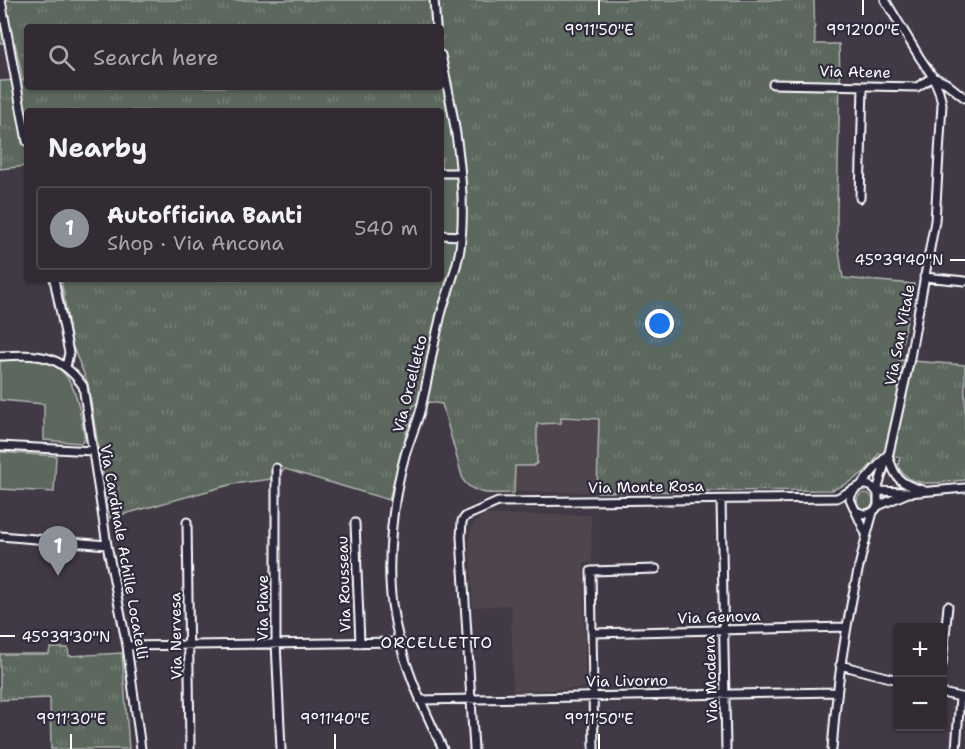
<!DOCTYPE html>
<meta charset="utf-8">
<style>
body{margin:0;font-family:"Shantell Sans",sans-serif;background:#3a333c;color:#f1f3f6}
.controls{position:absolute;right:18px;bottom:18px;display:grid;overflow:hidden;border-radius:6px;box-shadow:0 2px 4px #0004}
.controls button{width:54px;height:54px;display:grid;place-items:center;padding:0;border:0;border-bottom:2px solid #4d474f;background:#322b34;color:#f1f3f6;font:30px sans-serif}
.you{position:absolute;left:660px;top:324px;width:21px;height:21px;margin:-15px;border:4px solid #fff;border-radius:50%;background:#1a73e8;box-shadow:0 0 0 9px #1a73e833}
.badge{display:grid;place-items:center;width:39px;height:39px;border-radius:50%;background:#8c9099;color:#fff;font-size:20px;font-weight:700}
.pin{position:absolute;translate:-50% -50px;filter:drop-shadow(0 2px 3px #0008)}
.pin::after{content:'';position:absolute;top:32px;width:21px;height:18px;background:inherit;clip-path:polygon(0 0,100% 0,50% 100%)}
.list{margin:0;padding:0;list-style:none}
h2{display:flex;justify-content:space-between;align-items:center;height:78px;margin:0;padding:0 24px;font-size:26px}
h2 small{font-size:20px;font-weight:400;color:#a8a7ac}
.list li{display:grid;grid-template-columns:39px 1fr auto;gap:18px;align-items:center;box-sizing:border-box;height:84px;margin:0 12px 12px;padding:0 12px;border:2px solid #4d474f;border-radius:6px}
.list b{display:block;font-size:22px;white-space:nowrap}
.list p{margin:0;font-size:20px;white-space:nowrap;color:#a8a7ac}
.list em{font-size:20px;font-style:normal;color:#a8a7ac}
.icon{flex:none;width:33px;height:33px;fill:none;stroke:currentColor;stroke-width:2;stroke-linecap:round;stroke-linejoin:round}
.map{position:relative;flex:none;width:965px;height:749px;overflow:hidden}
.search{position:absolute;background:#322b34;box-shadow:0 2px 4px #0004;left:24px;top:24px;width:420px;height:66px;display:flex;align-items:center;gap:15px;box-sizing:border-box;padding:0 21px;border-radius:6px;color:#a8a7ac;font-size:22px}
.panel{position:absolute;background:#322b34;box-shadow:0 2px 4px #0004;left:24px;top:108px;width:420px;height:174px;border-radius:6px}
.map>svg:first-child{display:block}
.built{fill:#50444d}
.green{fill:#5c685d;stroke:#aeb4ae;stroke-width:1.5}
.park{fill:url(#park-tufts);stroke:#aeb4ae;stroke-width:1.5;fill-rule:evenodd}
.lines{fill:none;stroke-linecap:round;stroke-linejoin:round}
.street-casing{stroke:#fff;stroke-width:11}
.street{stroke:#2f2a3d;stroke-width:7}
.ticks{fill:none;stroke:#fff;stroke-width:2}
.labels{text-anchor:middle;stroke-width:4.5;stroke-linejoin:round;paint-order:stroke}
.street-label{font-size:15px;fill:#fff;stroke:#2f2a3d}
.neighbourhood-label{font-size:16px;letter-spacing:1.5px;fill:#fff;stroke:#2f2a3d}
.ticks-label{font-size:15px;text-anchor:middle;fill:#fff;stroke:#2f2a3d;stroke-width:4.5;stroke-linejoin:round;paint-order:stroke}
</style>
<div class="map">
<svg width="965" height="749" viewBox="0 0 965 749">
<defs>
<pattern id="park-tufts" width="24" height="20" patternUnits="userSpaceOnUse" patternTransform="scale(1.5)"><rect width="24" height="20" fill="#5c685d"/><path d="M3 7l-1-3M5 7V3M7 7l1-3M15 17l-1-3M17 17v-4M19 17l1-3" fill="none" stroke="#747f75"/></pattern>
</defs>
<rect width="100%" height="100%" fill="#423946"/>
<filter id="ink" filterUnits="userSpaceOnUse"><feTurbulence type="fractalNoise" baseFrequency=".0167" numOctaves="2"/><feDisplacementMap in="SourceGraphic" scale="12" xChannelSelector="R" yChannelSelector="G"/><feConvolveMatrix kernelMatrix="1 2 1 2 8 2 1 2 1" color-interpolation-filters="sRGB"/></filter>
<g filter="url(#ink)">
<path class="built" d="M560,418l39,3 41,60v11h-130l8,-72 41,2z
M485,515h106l1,48h-8l1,125 -72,3 -2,-86 -38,2 -4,-69 3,-12z"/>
<path class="green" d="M23,359c6,0 13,0 19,1 35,8 38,52 43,80l-4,3 -37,-3v-36l-44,-4v-39z
M0,452l56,4 -2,36 -54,-3z
M857 501a8 8 0 1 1 16 0a8 8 0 1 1-16 0Z"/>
<path class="park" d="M0,0h814l1,44h24l1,34 -3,131v28l6,41 71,6 -15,76 66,5v115c-23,2 -54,11 -67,-14l2,-9 -21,-4c-10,19 -28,30 -47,37l-235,2 2,-73 -38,-2v6l-24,1v39l-4,3h-18l-1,27c-18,0 -39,4 -51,-13l-21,-76 -22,-3 -7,5 -24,94 -104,-31 -14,10 -38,5 -123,34 -22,-134 -16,-39 -11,-66h380v-168h-414v55l-27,3v-88l23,-1 -8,-37h-15zM27,27h414v60h-414z
M50,648h18l1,8 53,-3 7,96h-78l-1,-51 -50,2v-46h49z"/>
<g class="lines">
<defs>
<path id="street" d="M1,0l26,141
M434,0l2,27
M885,0l35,58 13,19 13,6 19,15
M441,55c13,61 27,132 19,194 -4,26 -16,49 -21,74 -7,28 -11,57 -18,85 -4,16 -11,31 -16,47 -12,42 -19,105 -13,149 6,50 29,99 51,145
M773,84l144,3 16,-10
M441,173h18
M860,198l3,-112
M441,235l20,1
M924,277l41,4
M54,279l15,74 -3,14
M0,356c36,-2 60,-3 83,30l24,159 20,101 14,103
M0,446l93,5
M888,455c7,23 11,29 35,35
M886,460l-9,31 28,1
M276,468v174l5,107
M861,485l28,-32 20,-90 26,-142 7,-117 -3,-13 -6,-14
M721,500l5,249
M878,506l30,-13 57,-5
M858,512c8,4 15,2 20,-6v-12c-7,-14 -24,-11 -28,5l16,35
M187,522l3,227
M355,523l5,120
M0,536l107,9
M592,633l255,-6
M127,646l274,-4
M840,665l58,15
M942,665l6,-59
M942,693l23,5
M420,700l416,-8
M474,749l-13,-212 1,-16 4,-5 32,-14 339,-4 17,-9
M594,749l-3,-178 65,-2
M832,749c6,-80 19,-160 41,-237
M956,749l4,-52"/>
</defs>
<use href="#street" class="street-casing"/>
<use href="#street" class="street"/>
</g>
</g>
<path class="ticks" d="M599,0v15M863,0v15M950,260h15M0,636h15M71,734v15M335,734v15M599,734v15"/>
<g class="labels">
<g class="street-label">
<text transform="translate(855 72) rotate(1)" y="5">Via Atene</text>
<text transform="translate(900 335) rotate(-79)" y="5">Via San Vitale</text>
<text transform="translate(410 384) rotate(-76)" y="5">Via Orcelletto</text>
<text transform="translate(646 487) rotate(-1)" y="5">Via Monte Rosa</text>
<text transform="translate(124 552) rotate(80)" y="5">Via Cardinale Achille Locatelli</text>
<text transform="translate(344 584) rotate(-92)" y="5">Via Rousseau</text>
<text transform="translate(263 608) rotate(-90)" y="5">Via Piave</text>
<text transform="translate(719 617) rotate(-2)" y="5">Via Genova</text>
<text transform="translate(176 636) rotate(-91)" y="5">Via Nervesa</text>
<text transform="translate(711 679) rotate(-92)" y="5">Via Modena</text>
<text transform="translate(627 681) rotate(-1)" y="5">Via Livorno</text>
</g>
<g class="neighbourhood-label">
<text x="437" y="648">ORCELLETTO</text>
</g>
</g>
<g class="ticks-label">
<text x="599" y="35">9°11'50"E</text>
<text x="863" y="35">9°12'00"E</text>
<text x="899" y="265">45°39'40"N</text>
<text x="66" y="642">45°39'30"N</text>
<text x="71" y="724">9°11'30"E</text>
<text x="335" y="724">9°11'40"E</text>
<text x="599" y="724">9°11'50"E</text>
</g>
</svg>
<div class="controls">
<button>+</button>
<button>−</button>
</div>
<div class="you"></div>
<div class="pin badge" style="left:58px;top:576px">1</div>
<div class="search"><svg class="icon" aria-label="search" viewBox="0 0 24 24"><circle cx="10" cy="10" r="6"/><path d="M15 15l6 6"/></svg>Search here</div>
<section class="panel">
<h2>Nearby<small></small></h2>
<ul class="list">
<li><span class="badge">1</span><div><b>Autofficina Banti</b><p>Shop · Via Ancona</p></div><em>540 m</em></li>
</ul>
</section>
</div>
